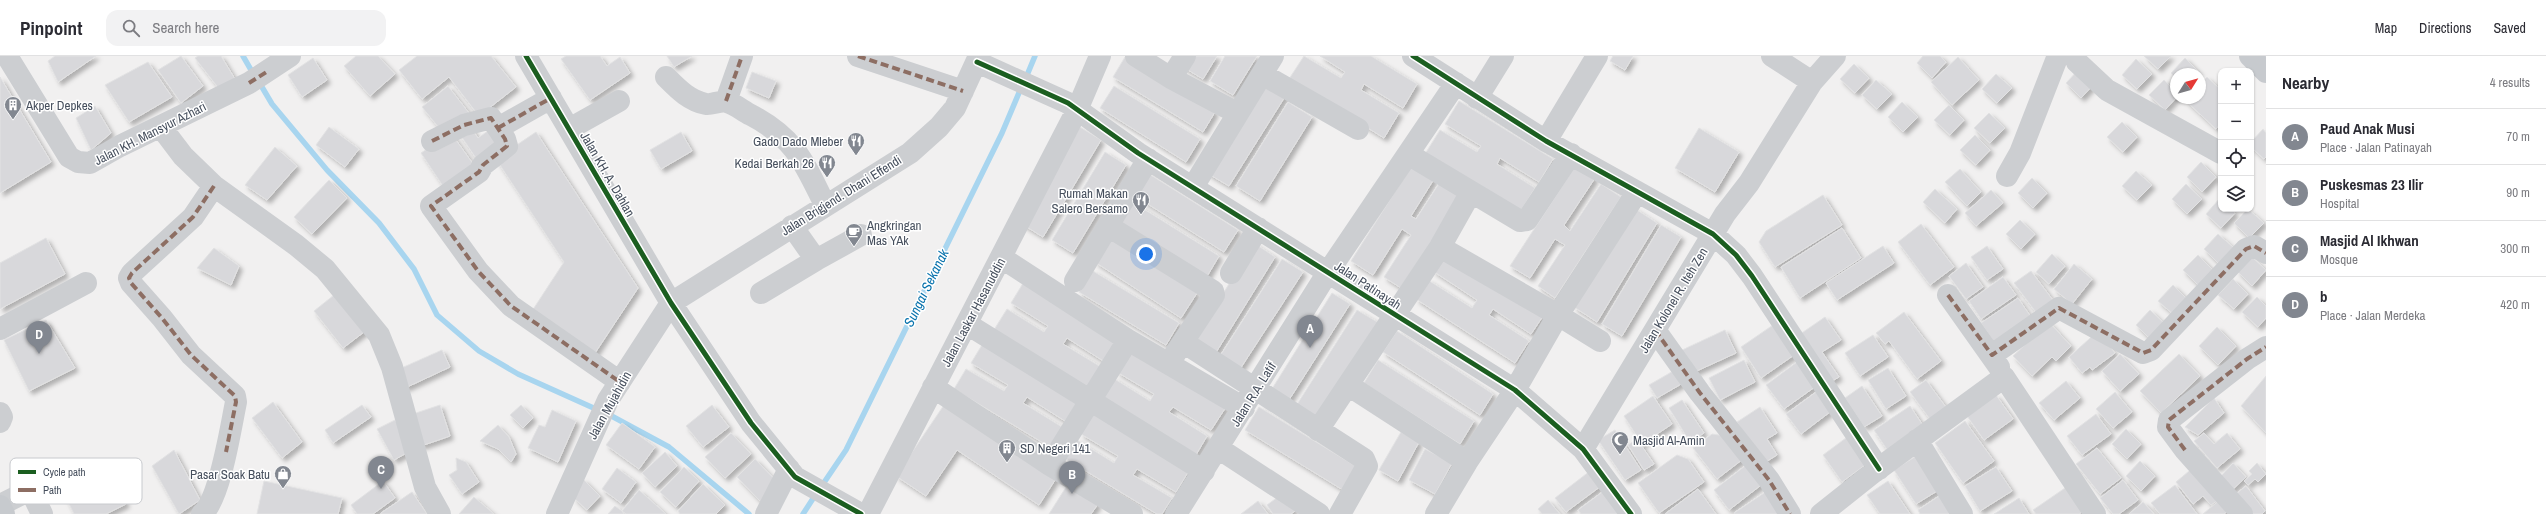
<!DOCTYPE html>
<meta charset="utf-8">
<style>
body{margin:0;font-family:"Archivo Narrow",sans-serif;background:#f2f2f3;color:#2b2b33}
.controls{position:absolute;right:12px;top:12px;display:grid;overflow:hidden;border-radius:8px;box-shadow:0 1px 3px #0004}
.controls button{width:36px;height:36px;display:grid;place-items:center;padding:0;border:0;border-bottom:1px solid #e1e1e2;background:#fff;color:#2b2b33;font:20px sans-serif}
.compass{position:absolute;left:2170px;top:12px;width:36px;height:36px;border-radius:50%;background:#fff;box-shadow:0 1px 3px #0004;rotate:53deg}
.you{position:absolute;left:1146px;top:198px;width:14px;height:14px;margin:-10px;border:3px solid #fff;border-radius:50%;background:#1a73e8;box-shadow:0 0 0 6px #1a73e833}
.badge{display:grid;place-items:center;width:26px;height:26px;border-radius:50%;background:#828790;color:#fff;font-size:13px;font-weight:700}
.pin{position:absolute;translate:-50% -33px;filter:drop-shadow(0 1px 2px #0008)}
.pin::after{content:'';position:absolute;top:21px;width:14px;height:12px;background:inherit;clip-path:polygon(0 0,100% 0,50% 100%)}
.list{margin:0;padding:0;list-style:none}
h2{display:flex;justify-content:space-between;align-items:center;height:52px;margin:0;padding:0 16px;font-size:17px}
h2 small{font-size:13px;font-weight:400;color:#7c7c81}
.list li{display:grid;grid-template-columns:26px 1fr auto;gap:12px;align-items:center;box-sizing:border-box;height:56px;padding:0 16px;border-top:1px solid #e1e1e2}
.list b{display:block;font-size:15px;white-space:nowrap}
.list p{margin:0;font-size:13px;white-space:nowrap;color:#7c7c81}
.list em{font-size:13px;font-style:normal;color:#7c7c81}
.icon{flex:none;width:22px;height:22px;fill:none;stroke:currentColor;stroke-width:2;stroke-linecap:round;stroke-linejoin:round}
.map{position:relative;flex:none;width:2266px;height:458px;overflow:hidden}
header{display:flex;align-items:center;gap:24px;box-sizing:border-box;height:56px;padding:0 20px;background:#fff;border-bottom:1px solid #e1e1e2}
header strong{font-size:19px}
nav{display:flex;gap:22px;margin-inline-start:auto;font-size:14px}
.search{width:280px;height:36px;background:#f2f2f3;display:flex;align-items:center;gap:10px;box-sizing:border-box;padding:0 14px;border-radius:12px;color:#7c7c81;font-size:15px}
main{display:flex}
aside{flex:1;background:#fff}
.map>svg:first-child{display:block}
.lines{fill:none;stroke-linecap:round;stroke-linejoin:round}
.stream{stroke:#a8d5ef;stroke-width:5.5}
.building{fill:#d8d8db;stroke:#e2e2e3;filter:url(#shadow)}
.minor{stroke:#ccced1;stroke-width:22}
.major{stroke:#c7cace;stroke-width:22}
.quiet{stroke:#8d6e63;stroke-width:4;stroke-dasharray:8 4;stroke-linecap:butt}
.cycleway-casing{stroke:#fff;stroke-width:8}
.cycleway{stroke:#1b5e20;stroke-width:5}
.labels{text-anchor:middle;stroke-width:3;stroke-linejoin:round;paint-order:stroke}
.poi-label{font-size:13px;fill:#464f5d;stroke:#fff;text-anchor:start}
.street-label{font-size:13px;fill:#464f5d;stroke:#fff}
.water-label{font-size:14px;font-style:italic;fill:#0973ad;stroke:#fff}
.key{fill:#fff;stroke:#c8cace;stroke-width:1}
.key-label{font-size:11px;fill:#464f5d}
</style>
<header>
<strong>Pinpoint</strong>
<div class="search"><svg class="icon" aria-label="search" viewBox="0 0 24 24"><circle cx="10" cy="10" r="6"/><path d="M15 15l6 6"/></svg>Search here</div>
<nav><a>Map</a><a>Directions</a><a>Saved</a></nav>
</header>
<main>
<div class="map">
<svg width="2266" height="458" viewBox="0 0 2266 458">
<defs>
<filter id="shadow"><feDropShadow dx="3.5" dy="3.5" stdDeviation="2" flood-color="#0004"/></filter>
</defs>
<rect width="100%" height="100%" fill="#f1f0f0"/>
<g class="lines">
<path class="stream" d="M243,0l11,19
M1025,24l10,-24
M259,26l13,22 55,66 52,53 35,46 23,46 42,36 39,23 80,36
M606,357l63,34 80,67
M821,431l25,-37 156,-317 19,-45
M803,458l13,-20"/>
</g>
<path class="building" d="M55,0h41l-38,26 -10,-21z
M181,0l22,30 -22,17 -23,-33z
M198,0h23l14,23 -15,11 -25,-32z
M356,0h22l17,18 -25,22 -26,-30z
M417,0h74l25,31 -37,29 -30,-39 -27,22 -23,-29z
M566,0h34l7,10 13,-9 10,16 -40,27 -29,-41z
M667,0h25l-18,11z
M1189,0h28l-14,23 -20,-12z
M1225,0h32l-24,39 -23,-14z
M1304,0l37,22 4,-6 -25,-16h51l46,28 -14,24 -39,-24 -3,6 38,23 -15,25 -95,-59z
M1613,0h20l-8,14 -15,-9z
M1923,0h17l6,6 -14,16 -15,-15z
M2144,0h27l-13,13z
M1125,1l90,55 -12,20 -90,-55z
M1958,1l21,23 -27,25 -21,-23z
M313,2l14,22 -25,17 -14,-22z
M2185,2l15,15 -24,1v5l-5,-6z
M2136,3l16,15 -15,15 -15,-14z
M148,6l24,35 -43,25 -24,-37z
M1854,8l15,14 -14,15 -15,-14z
M2080,12l15,15 -14,15 -15,-15z
M752,16l24,9 -7,17 -23,-10z
M1996,18l16,14 -15,15 -15,-14z
M0,21l51,85 -51,31z
M2207,21l14,13v33l-5,6 -31,-29 15,-2v-14z
M1876,24l16,14 -15,15 -15,-14z
M2164,24l12,12v6l-11,12 -16,-15z
M1264,25l22,14 -57,91 -22,-13z
M448,30l21,27 -25,21 -22,-27z
M1114,30l86,53 -14,23 -86,-54z
M1459,45l94,58 -14,23 -39,-24 -3,6 38,24 -15,24 -95,-58 15,-24 37,22 4,-6 -36,-22z
M1288,46l24,15 -52,84 -24,-15z
M1902,46l16,15 -15,15 -15,-15z
M1949,49l15,15 -14,15 -16,-15z
M95,50l16,27 -20,17 -15,-32z
M1989,57l16,15 -15,15 -16,-15z
M2122,66l15,15 -14,15 -16,-15z
M469,69l9,13 14,-10 11,16 -25,17 -19,-28z
M329,71l30,22 -14,18 -29,-22z
M1080,71l21,13 -58,97 -21,-13z
M1699,72l40,24 -24,40 -40,-24z
M2263,73l3,4v24l-2,2 -13,-12v-5z
M536,76l102,156 -45,68 -63,-42 34,-52 -68,-103z
M681,76l11,19 -31,18 -11,-19z
M451,77l25,35 -31,21 -24,-36z
M1975,79l15,15 -14,15 -16,-15z
M275,91l22,19 -30,34 -22,-15z
M1105,96l21,13 -53,88 -21,-13z
M2201,106l15,15 -14,15 -15,-15z
M1412,109l22,14 -23,37 5,3 24,-37 23,14 -59,94 -20,-13 27,-42 -9,-6 -29,46 -22,-14z
M1576,109l19,13 -31,47 6,6 31,-47 20,13 -66,101 -17,-12 27,-41 -10,-6 -25,39 -20,-12z
M1960,113l21,23 -14,14 -22,-24z
M2136,115l16,14 -15,15 -15,-14z
M1146,116l92,58 -14,22 -92,-58z
M2032,122l15,15 -14,15 -15,-15z
M329,124l18,18 -35,36 -18,-17z
M2186,128l16,15 -15,15 -15,-15z
M1935,133l22,20 -12,14 -22,-21z
M1991,134l12,13 -27,23 -11,-13z
M1823,139l19,30 -67,42 -16,-25 7,-11z
M2220,142l1,11h10l4,4 -14,15 -15,-14z
M1129,144l90,56 -13,22 -91,-55z
M1634,152l23,15 -60,99 -23,-15z
M2248,153l16,14 -15,15 -15,-15z
M2020,164l15,14 -14,15 -15,-15z
M1921,168l33,43 -24,18 -32,-43z
M1661,169l20,12 -59,99 -20,-12z
M1842,172l19,30 -61,40 -19,-31z
M2218,178l16,14 -15,16 -15,-15z
M46,182l19,36 -65,35v-46z
M1111,182l86,55 -16,25 -86,-56z
M1254,187l21,14 -60,97 -21,-13z
M1883,190l11,17 -57,37 -11,-17z
M1987,190l16,23 -16,11 -16,-23z
M214,192l25,18 -8,19 -34,-17z
M1445,197l98,63 -12,18 -38,-25 -4,6 40,26 -14,22 -99,-64 12,-19 44,28 5,-8 -44,-29z
M2052,198l13,12 -16,18 -13,-12z
M2198,199l15,15 -15,15 -15,-15z
M2251,200l15,14 -14,16 -15,-15z
M1282,203l21,13 -63,97 -20,-13z
M1966,207l17,24 -17,12 -17,-23z
M2074,208l18,15 -20,25 -18,-15z
M1093,215l86,52 -13,22 -87,-53z
M2031,215l24,32 -17,12 -24,-32z
M2003,221l13,18 -35,24 -12,-18z
M2233,223l15,15 -14,15 -16,-14z
M1025,224l95,58 -15,24 -38,-24 -4,6 38,23 -14,25 -95,-59 15,-24 37,23 4,-6 -37,-23z
M2173,229l15,15 -14,15 -16,-14z
M339,235l29,38 -25,19 -29,-37z
M1332,237l18,11 -63,99 -17,-11z
M2257,241l9,9v12l-8,9 -16,-15z
M2018,242l13,19 -37,25 -13,-19z
M1357,254l22,13 -61,97 -22,-14z
M2150,254l16,15 -15,15 -15,-15z
M1904,256l37,49 -24,18 -28,-38 -4,3 -9,-11z
M1825,261l16,23 -19,12 17,25 -12,7 -31,-47z
M46,264l29,48 -46,23 -25,-51z
M2049,266l22,24 -15,15 -4,-4 -20,19 -19,-20z
M1776,267l21,30 -36,25 -20,-31z
M2217,271l19,19 -18,19 -19,-19z
M1725,274l11,23 -46,21 -10,-23z
M1397,275l96,63 -13,21 -97,-63z
M2098,275l17,22 -23,17 -2,-3 -8,6 -13,-16z
M1873,279l15,22 -28,19 -15,-23z
M985,284l95,58 -15,23 -38,-24 -4,6 39,24 -12,20 -96,-58 12,-20 38,22 4,-6 -37,-22z
M1131,293l95,58 -15,23 -38,-23 -4,5 38,24 -14,24 -95,-58 15,-24 37,23 4,-7 -37,-22z
M442,294l8,17 -45,21 -8,-18z
M2120,298l19,20 -19,17 -18,-20z
M2179,298l21,22 -39,37 -21,-22z
M1801,303l18,25 -35,25 -18,-24z
M1378,304l96,61 -14,23 -96,-61z
M1744,304l11,22 -35,18 -11,-22z
M1888,312l18,28 -20,13 -18,-29z
M1675,314l8,13 -26,15 -8,-13z
M2266,320v57l-25,-27z
M1926,324l25,34 -16,12 -25,-34z
M2066,325l14,17 -26,22 -15,-17z
M1862,330l20,30 -18,11 -19,-29z
M1816,336l14,20 -29,22 -15,-20z
M2115,336l17,20 -19,16 -17,-19z
M1996,339l17,24 -29,21 -17,-24z
M1653,340l19,28 -30,20 -18,-28z
M2214,342l10,15 -26,22 -13,-8z
M1682,344l22,33 -14,9 -21,-34z
M273,346l29,40 -20,16 -30,-40z
M946,346l111,75 -18,28 -82,-55 -31,46 -30,-20z
M362,349l9,12 -38,26 -8,-13z
M440,349l10,31 -29,10 -11,-31z
M521,349l12,13 -10,10 -13,-13z
M712,349l17,22 -26,20 -17,-21z
M1910,350l14,21 -36,24 -14,-21z
M1259,351l98,60 -14,23 -98,-60z
M1760,351l17,26 -10,6 10,16 -13,8 -27,-41z
M552,354l24,11 -18,41 -30,-14 11,-23 6,2z
M1095,355l95,58 -14,23 -39,-23 -4,6 39,23 -10,16h-5l-91,-55 11,-19 37,23 4,-7 -37,-22z
M2096,358l15,20 -29,21 -15,-19z
M395,364l17,30 -18,10 -17,-31z
M1965,365l29,40 -31,22 -28,-40z
M622,367l33,24 -16,22 -33,-24z
M498,369l11,12 7,17 -5,8 -13,-13 -18,-8z
M2126,373l15,15 -14,15 -15,-15z
M1615,374l26,40 -16,10 -27,-40z
M1401,376l18,10 -21,39 -19,-11z
M731,377l20,21 -26,24 -20,-21z
M2204,377l10,11 13,-11 13,16 -23,19 -23,-27z
M1712,378l20,3 15,19 -30,23 -24,-31z
M1850,379l19,27 -27,20 -19,-27z
M1637,383l17,25 -10,6 -16,-25z
M2097,392l24,30 -21,16 -24,-30z
M1425,393l27,14 -17,31 -26,-14z
M174,394l26,50 -21,14 -27,-48z
M665,396l12,14 -22,21 -13,-14z
M1921,397l21,35 -26,16 -22,-34z
M1677,399l11,4 16,23 -45,31 -21,-30z
M456,402l10,4 13,20 -17,12 -13,-19 8,-5z
M755,403l24,25 -18,18 -24,-25z
M104,404l22,44 -20,10h-32l-16,-32z
M2140,405l15,15 -14,15 -15,-15z
M1750,406l15,20 -36,28 -15,-20z
M2233,407l13,14 -14,13 -13,-12z
M2257,407l9,11 -8,8 -3,-3 -7,6 -4,-4 8,-7 -3,-3z
M2195,410l26,32 -10,7 -8,-9 -10,8 -17,-22z
M684,411l15,14 -23,26 -16,-15z
M1996,411l16,24 -32,20 -15,-25z
M617,412l19,14 -15,21 -19,-14z
M1590,415l11,15 -35,26 -11,-14z
M583,423l17,17 -13,14 -13,-12z
M2123,424l15,20 -19,14h-6l-13,-16z
M264,425l78,17 -4,16h-81z
M383,425l12,17 -22,16h-16l-6,-9z
M1888,425l22,33h-30l-13,-19z
M703,428l22,21 -9,9h-36l-2,-3z
M1068,428l30,20 -7,10h-42z
M2175,429l22,29h-37l-9,-11z
M2068,430l17,24 -6,4h-43l-3,-4z
M2246,430l19,25 -3,3h-10l-16,-20z
M1698,433l18,25h-51z
M639,434l27,24h-40l-4,-3z
M1605,434l17,24h-41l-3,-4z
M1767,435l15,23h-47l-1,-1z
M412,436l15,22h-46v-1z
M1945,436l4,22h-29l-2,-4z
M1282,438l13,17 -4,3h-18l-6,-9z
M474,441l20,17h-35z
M2019,442l10,16h-35z
M2222,442l8,11 -6,5h-21z
M1548,444l12,14h-18l-4,-5z
M1258,445l10,13h-27z
M2143,446l11,12h-25z
M615,450l7,5 2,3h-16z"/>
<g class="lines">
<path class="minor" d="M7,0l62,101 9,5 12,1 30,-17 129,-63 41,-27
M526,0l145,247 80,120 44,54 66,37
M858,0l105,35
M1136,0l35,22 66,35
M1413,0l133,85 167,93 23,21 16,21 127,193
M1772,0l40,26
M977,6l91,41 70,50 377,237 68,59 48,65
M2077,6l30,28 114,63
M1262,18l96,55
M666,21c11,11 23,24 40,27 6,1 14,-4 21,-2 8,2 16,9 24,13 44,23 53,47 74,90
M1171,22l14,-22
M1477,42l26,-42
M726,45l16,-45
M161,71l22,29 31,30 82,59 29,24 54,66 13,32 33,120 15,27
M498,72l53,-30
M569,73l50,-28
M432,85l32,-16 27,-7 14,21 2,7 -24,19 -4,7 -48,34 47,65 33,35 109,76
M1546,85l51,-85
M1408,98l112,67 7,-1 44,-66
M2007,120l13,-23 37,-95
M1193,131l80,-131
M1108,170l105,65 1,4 -39,59
M1002,202l126,82 116,68
M816,204l45,-25
M1231,217l27,-45
M1075,225l73,-122
M761,237l55,-33 -24,-34
M1948,239l51,72
M967,268l237,147
M0,273l86,-46
M1655,274l45,63 69,87 21,34
M1600,285l-42,-26 79,-123
M1183,286l181,117 3,7 -27,48
M1992,299l67,-47 84,45 8,-3 95,-101 8,-3 12,7
M1348,329l119,77 48,-72 43,-75 -118,-68
M933,331l117,78 78,-125
M0,357l2,4 -2,5
M1318,374l122,-183 31,-55
M1917,384l45,74
M1218,392l101,66
M1583,393l142,-235 24,-31 63,-101 23,-26
M1050,409l82,49
M0,449l28,-14 4,2 10,21
M202,458c18,-14 29,-88 34,-112l-1,-6 -44,-41 -29,-37 -31,-35 -2,-5 3,-5 61,-56 21,-31
M557,458l51,-114 63,-97 239,-150 29,-26 16,-19 24,-52
M766,458l23,-45
M868,458l209,-404 23,-54
M1176,458l152,-242 128,-189
M1436,458l31,-52
M1821,458l53,-42 130,-95 91,137
M2242,458l-57,-64 -17,-23 1,-7 78,-61 19,-12"/>
<path class="major" d="M2250,0l16,16
M0,450l4,8"/>
<path class="quiet" d="M858,0l105,35
M249,27l19,-12
M726,45l16,-45
M498,72l53,-30
M432,85l32,-16 27,-7 14,21 2,7 -24,19 -4,7 -48,34 47,65 33,35 109,76
M214,130l-21,31 -61,56 -3,5 2,5 31,35 29,37 44,41 1,6 -10,50
M1948,239l44,60 67,-47 84,45 8,-3 95,-101 8,-3 12,7
M1655,274l45,63 69,87 21,34
M2185,394l-17,-23 1,-7 78,-61 19,-12"/>
<defs>
<path id="cycleway" d="M526,0l145,247 80,120 44,54 66,37
M1413,0l133,85 167,93 23,21 16,21 127,193
M977,6l91,41 70,50 377,237 68,59 48,65"/>
</defs>
<use href="#cycleway" class="cycleway-casing"/>
<use href="#cycleway" class="cycleway"/>
</g>
<defs>
<symbol id="building-pin" viewBox="-11 -11 22 30"><path d="M0 17L-7.5 6A9.5 9.5 0 1 1 7.5 6Z" fill="#828790" stroke="#fff"/><path d="M-4-6H4V6H1V3H-1V6H-4ZM-2.5-4.3h1.7v1.8h-1.7ZM.8-4.3h1.7v1.8H.8ZM-2.5-1h1.7V.8h-1.7ZM.8-1h1.7V.8H.8Z" fill="#fff"/></symbol>
<symbol id="restaurant-pin" viewBox="-11 -11 22 30"><path d="M0 17L-7.5 6A9.5 9.5 0 1 1 7.5 6Z" fill="#828790" stroke="#fff"/><path d="M-5-6h1v4h1v-4h1v4h1v-4h1v5L-1.5 .5V6h-2V.5L-5-1ZM5-6V6H3V1.5H1.5Q1.5-4 5-6Z" fill="#fff"/></symbol>
<symbol id="cafe-pin" viewBox="-11 -11 22 30"><path d="M0 17L-7.5 6A9.5 9.5 0 1 1 7.5 6Z" fill="#828790" stroke="#fff"/><path d="M-5.5-4.5H6V0H3Q3 3.5 0 3.5H-2.5Q-5.5 3.5-5.5 0ZM3-3.2v2h1.7v-2ZM-6 4.5H4V6H-6Z" fill="#fff"/></symbol>
<symbol id="mosque-pin" viewBox="-11 -11 22 30"><path d="M0 17L-7.5 6A9.5 9.5 0 1 1 7.5 6Z" fill="#828790" stroke="#fff"/><path d="M3.5-4.9A6 6 0 1 0 3.5 4.9A5 5 0 1 1 3.5-4.9Z" fill="#fff"/></symbol>
<symbol id="shop-pin" viewBox="-11 -11 22 30"><path d="M0 17L-7.5 6A9.5 9.5 0 1 1 7.5 6Z" fill="#828790" stroke="#fff"/><path d="M-5-2.5h2.3a2.7 3.5 0 0 1 5.4 0H5L5.5 6h-11ZM-1.5-2.5h3a1.5 2.3 0 0 0-3 0Z" fill="#fff"/></symbol>
</defs>
<g fill-rule="evenodd">
<use href="#building-pin" x="3" y="39" width="20" height="27"/>
<use href="#restaurant-pin" x="846" y="75" width="20" height="27"/>
<use href="#restaurant-pin" x="817" y="97" width="20" height="27"/>
<use href="#restaurant-pin" x="1131" y="134" width="20" height="27"/>
<use href="#cafe-pin" x="844" y="166" width="20" height="27"/>
<use href="#mosque-pin" x="1610" y="374" width="20" height="27"/>
<use href="#building-pin" x="997" y="382" width="20" height="27"/>
<use href="#shop-pin" x="273" y="408" width="20" height="27"/>
</g>
<g class="labels">
<g class="poi-label">
<text x="26" y="54">Akper Depkes</text>
<text x="843" y="90" text-anchor="end">Gado Dado Mleber</text>
<text x="814" y="112" text-anchor="end">Kedai Berkah 26</text>
<text x="1128" y="142" text-anchor="end">Rumah Makan<tspan x="1128" dy="15">Salero Bersamo</tspan></text>
<text x="867" y="174">Angkringan<tspan x="867" dy="15">Mas YAk</tspan></text>
<text x="1633" y="389">Masjid Al-Amin</text>
<text x="1020" y="397">SD Negeri 141</text>
<text x="270" y="423" text-anchor="end">Pasar Soak Batu</text>
</g>
<g class="street-label">
<text transform="translate(150 77) rotate(-27)" y="5">Jalan KH. Mansyur Azhari</text>
<text transform="translate(608 118) rotate(60)" y="5">Jalan KH. A. Dahlan</text>
<text transform="translate(841 139) rotate(-32)" y="5">Jalan Brigjend. Dhani Effendi</text>
<text transform="translate(1368 229) rotate(33)" y="5">Jalan Patinayah</text>
<text transform="translate(1673 244) rotate(-59)" y="5">Jalan Kolonel R. Iteh Zen</text>
<text transform="translate(973 256) rotate(-62)" y="5">Jalan Laskar Hasanuddin</text>
<text transform="translate(1253 338) rotate(-58)" y="5">Jalan R.A. Latif</text>
<text transform="translate(609 349) rotate(-61)" y="5">Jalan Mujahidin</text>
</g>
<g class="water-label">
<text transform="translate(926 232) rotate(-64)" y="5">Sungai Sekanak</text>
</g>
</g>
<rect x="10" y="402" width="132" height="46" rx="6" class="key"/>
<rect x="18" y="414" width="18" height="4" fill="#1b5e20"/>
<rect x="18" y="432" width="18" height="4" fill="#8d6e63"/>
<g class="key-label">
<text x="43" y="420">Cycle path</text>
<text x="43" y="438">Path</text>
</g>
</svg>
<div class="controls">
<button>+</button>
<button>−</button>
<button><svg class="icon" aria-label="locate" viewBox="0 0 24 24"><circle cx="12" cy="12" r="6"/><path d="M12 2v4M12 18v4M2 12h4M18 12h4"/></svg></button>
<button><svg class="icon" aria-label="layers" viewBox="0 0 24 24"><path d="M12 4l9 5-9 5-9-5zM3 14l9 5 9-5"/></svg></button>
</div>
<svg class="compass" viewBox="-18 -18 36 36"><path d="M0-13l5 13h-10z" fill="#e53935"/><path d="M0 13l5-13h-10z" fill="#7c7c81"/></svg>
<div class="you"></div>
<div class="pin badge" style="left:1310px;top:292px">A</div>
<div class="pin badge" style="left:1072px;top:438px">B</div>
<div class="pin badge" style="left:381px;top:433px">C</div>
<div class="pin badge" style="left:39px;top:298px">D</div>
</div>
<aside>
<h2>Nearby<small>4 results</small></h2>
<ul class="list">
<li><span class="badge">A</span><div><b>Paud Anak Musi</b><p>Place · Jalan Patinayah</p></div><em>70 m</em></li>
<li><span class="badge">B</span><div><b>Puskesmas 23 Ilir</b><p>Hospital</p></div><em>90 m</em></li>
<li><span class="badge">C</span><div><b>Masjid Al Ikhwan</b><p>Mosque</p></div><em>300 m</em></li>
<li><span class="badge">D</span><div><b>b</b><p>Place · Jalan Merdeka</p></div><em>420 m</em></li>
</ul>
</aside>
</main>
